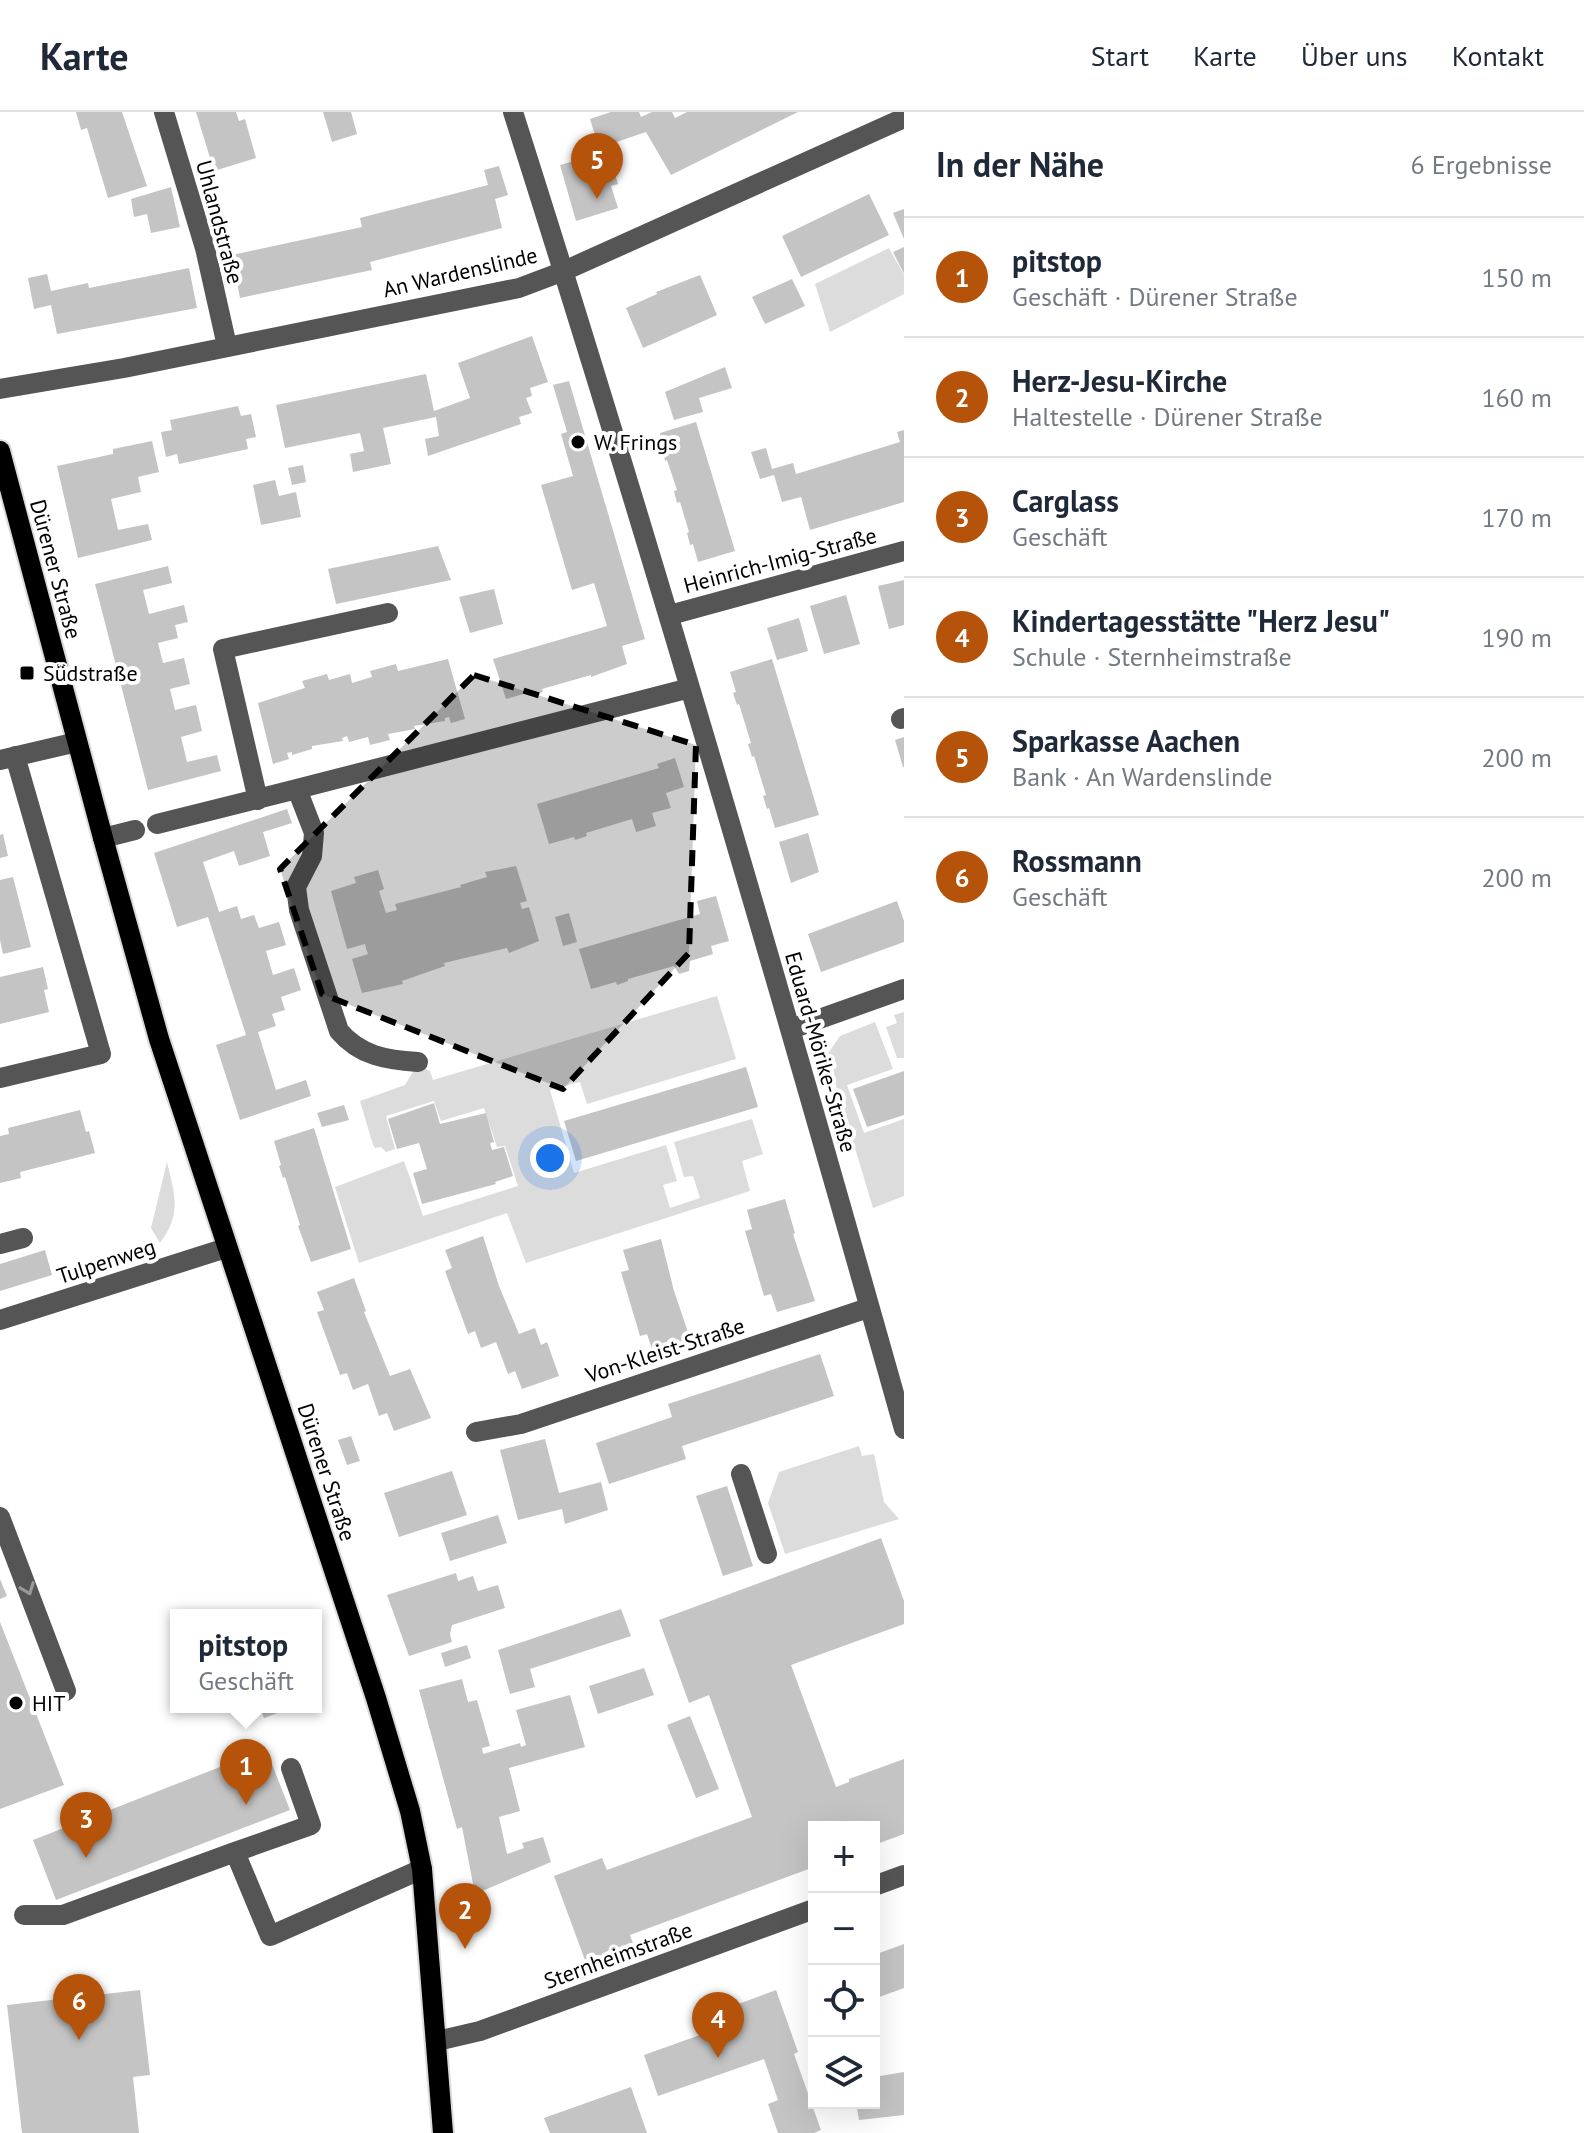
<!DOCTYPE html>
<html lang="de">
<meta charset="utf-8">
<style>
body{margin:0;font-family:"PT Sans",sans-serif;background:#f2f2f3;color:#1f2937}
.controls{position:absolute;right:24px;bottom:24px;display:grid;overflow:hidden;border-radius:0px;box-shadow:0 8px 32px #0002}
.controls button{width:72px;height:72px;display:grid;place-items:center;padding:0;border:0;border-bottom:2px solid #e0e1e3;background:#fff;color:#1f2937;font:40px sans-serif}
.you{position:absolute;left:550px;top:1046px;width:28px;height:28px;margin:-20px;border:6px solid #fff;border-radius:50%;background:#1a73e8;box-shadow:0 0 0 12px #1a73e833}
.badge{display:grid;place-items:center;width:52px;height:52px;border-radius:50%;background:#b45309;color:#fff;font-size:26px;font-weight:700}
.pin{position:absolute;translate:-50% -66px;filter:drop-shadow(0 2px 4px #0008)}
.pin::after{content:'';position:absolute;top:42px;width:28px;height:24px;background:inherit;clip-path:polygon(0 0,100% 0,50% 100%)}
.popup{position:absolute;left:170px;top:1497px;width:152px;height:104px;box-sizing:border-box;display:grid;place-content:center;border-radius:0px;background:#fff;filter:drop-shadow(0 2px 6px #0005);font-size:26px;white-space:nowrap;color:#747a83}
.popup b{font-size:30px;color:#1f2937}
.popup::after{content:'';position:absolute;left:50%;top:100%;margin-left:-16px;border:16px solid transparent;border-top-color:#fff}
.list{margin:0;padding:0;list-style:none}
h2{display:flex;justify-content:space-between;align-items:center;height:104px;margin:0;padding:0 32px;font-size:34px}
h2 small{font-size:26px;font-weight:400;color:#747a83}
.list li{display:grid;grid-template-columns:52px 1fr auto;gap:24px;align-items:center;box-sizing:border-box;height:120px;padding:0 32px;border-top:2px solid #e0e1e3}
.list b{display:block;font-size:30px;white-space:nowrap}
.list p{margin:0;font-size:26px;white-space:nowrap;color:#747a83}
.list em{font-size:26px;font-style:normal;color:#747a83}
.icon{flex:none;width:44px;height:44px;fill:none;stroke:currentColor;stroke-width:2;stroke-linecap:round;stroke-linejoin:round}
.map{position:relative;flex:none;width:904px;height:2021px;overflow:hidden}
header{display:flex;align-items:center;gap:48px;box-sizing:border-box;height:112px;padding:0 40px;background:#fff;border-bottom:2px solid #e0e1e3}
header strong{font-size:38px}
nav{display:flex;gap:44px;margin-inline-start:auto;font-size:28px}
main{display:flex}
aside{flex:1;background:#fff}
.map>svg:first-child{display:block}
.green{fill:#dcdcdc}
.building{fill:#c4c4c4}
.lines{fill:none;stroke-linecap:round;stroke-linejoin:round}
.major-casing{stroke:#dbdbdb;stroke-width:24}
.minor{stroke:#555;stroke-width:20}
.major{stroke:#000;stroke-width:20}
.oneway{stroke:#999}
.marked{fill:#000;fill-opacity:0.2;stroke:#000;stroke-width:6;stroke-dasharray:16 10;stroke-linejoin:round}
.poi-dot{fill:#000;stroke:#fff;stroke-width:3}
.labels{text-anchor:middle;stroke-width:8;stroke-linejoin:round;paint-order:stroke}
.street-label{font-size:22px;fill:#000;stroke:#fff}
.poi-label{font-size:22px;fill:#000;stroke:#fff;text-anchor:start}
</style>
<header>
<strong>Karte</strong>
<nav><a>Start</a><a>Karte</a><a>Über uns</a><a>Kontakt</a></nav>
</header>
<main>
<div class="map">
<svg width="904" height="2021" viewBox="0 0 904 2021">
<rect width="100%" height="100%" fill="#fff"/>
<path class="green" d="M889,136l15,27v19l-74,38 -15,-48z
M717,884l19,63 -149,45 -7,-22 -30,8 24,83 92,-28 11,36 -14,4 7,23 30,-10 -7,-22 -9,1 -10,-35 78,-23 11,35 -21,7 8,30 -224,72 -19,-50 -148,50 -24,-76 69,-26 19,55 95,-30 -13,-40 -8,1 -13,-39 -43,13 -7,-20 -48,15 9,33 -9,3 -5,-5 -6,1 -2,-3 -13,-44 45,-16 12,-20 13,6 3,9z
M904,900v46h-7l-11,-31 11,-4 -3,-8z
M875,910l18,47 -46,16 17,48 40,-14v77l-31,12 -46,-153 13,-19z
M167,1050c8,34 15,51 -7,81l-9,-15z
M859,1334l3,10 12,-2 10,48 15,17 -114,35 -17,-51 11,-31z"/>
<path class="building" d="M76,0h46l25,74 -39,12 -21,-70 -6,2z
M196,0h40l3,9 6,-2 11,39 -42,13z
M323,0h28l6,22 -25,8z
M611,0h28l2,5 11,-5h20l3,6 12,-6h111l-127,63 -25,-43 -47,16 -9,-29z
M593,38l1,5 8,-2 6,20 6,-2 4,13 -7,2 7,22 -42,13 -16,-56 14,-4 -1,-5z
M499,54l9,29 -13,4 7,29 -132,34 2,8 -132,28 -8,-43 130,-28 -2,-9 128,-33 -4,-15z
M171,75l9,40 -29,6 -4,-19 -13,3 -3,-18z
M869,82l20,41 -88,42 -19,-41z
M904,97v30l-11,-26z
M904,135v27l-11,-22z
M189,156l8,40 -140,26 -6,-29 -17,4 -6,-31 19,-4 4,17 37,-8 1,5z
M700,163l17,40 -74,33 -17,-40 31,-14 -1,-2z
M792,167l13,27 -40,18 -13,-27z
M532,224l16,46 -18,6 2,8 -6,2 6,15 -13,4 2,7 -93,32 -3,-17 14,-3 -3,-19 -53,11 8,36 -38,8 -3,-18 14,-3 -4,-18 -75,15 -9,-43 150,-31 8,37 36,-13 -12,-35z
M725,255l7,21 -33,10 4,14 -29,8 -9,-28z
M569,269l76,258 -23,7 5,18 -36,13v-2l-49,14 1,3 -12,3 -1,-3 -24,7 -13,-40 114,-33 -13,-43 -22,7 -31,-105 32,-9 -12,-42 6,-2 -14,-47z
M238,294l3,10 10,-2 5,23 -10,2 2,10 -69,15 -2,-10 -11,3 -5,-25 11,-2 -2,-10z
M696,310l39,129 -37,11 -5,-18 -3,1 -3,-12 2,-1 -9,-30 -3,1 -3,-12 3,-1 -10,-30 -2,1 -5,-28z
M904,318v72l-94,28 -9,-33 -19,5 -8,-27 -14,4 -9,-27 15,-4 6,21 21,-6 3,11 104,-32 -3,-10z
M152,329l7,31 -21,5 3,15 -30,7 7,31 30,-6 4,16 -74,18 -21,-92 56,-12v-5z
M303,353l3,17 -14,3 -4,-17z
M275,368l4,16 17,-4 5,25 -40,8 -8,-40z
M438,434l13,34 -115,24 -8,-35z
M168,454l4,17 -29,7 6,24 35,-9 4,17 -13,3 3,13 -20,5 5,20 21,-5 6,26 -20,5 5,21 21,-5 6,26 -21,6 6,25 30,-7 4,16 -73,19 -53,-206z
M904,468v45l-15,4 -11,-43z
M494,477l9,35 -33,9 -11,-36z
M846,483l14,49 -36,10 -14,-48z
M799,506l9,33 -31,9 -10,-32z
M448,547l17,60 -14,4 -2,-6 -4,1v3l-31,5 1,3 -27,5 2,6 -20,5 -2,-8 -19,5 -2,-6 -5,2 1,3 -31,5v3l-20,6v-3l-5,1 2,6 -16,5 -15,-61 47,-15 -3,-7 25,-7 2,6 21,-6 2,9 20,-6 -2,-6 26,-7 2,7z
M772,547l47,156 -44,13 -6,-20 -2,1 -4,-13 3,-1 -12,-39 -2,1 -4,-13 3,-1 -12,-39 -2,1 -4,-12 3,-1 -6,-20z
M904,625v30h-1l-8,-27z
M675,646l9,29 -18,6 5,15 -19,5 4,13 -20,6 -4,-13 -46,14 1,3 -12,4 -1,-3 -25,7 -12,-40 122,-36 -2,-4z
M287,697l5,14 -29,9 7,24 -31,10 -5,-15 -31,11 16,50 18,-6 4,13 13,-4 5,13 20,-6 7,23 -20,6 7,24 21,-7 7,22 -20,7 4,13 -13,4 4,12 -18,6 18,58 30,-10 5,16 -71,24 -24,-75 30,-10 -38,-118 -31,10 -23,-74z
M808,721l11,39 -28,11 -12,-41z
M3,722l5,22 -8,2v-23z
M516,754l11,35 -7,2 2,6 7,-2 10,34 -30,12 -2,-5 -63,15 1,3 -43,15 1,3 -41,9 -10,-34 16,-5 -2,-5 -1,-5 -18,5 -16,-58 25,-8 -2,-6 24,-7 6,19 -5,2 7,22 11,-3 -2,-6 66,-17 -1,-2 27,-8 -2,-5z
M13,765l18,70 -28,7 -3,-14v-60z
M716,784l13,45 -18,5 2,8 -23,7 -1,10 -10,3 -5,-8 -46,13v2l-11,4 -1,-3 -25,7 -12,-40 121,-35 -3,-13z
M897,789l7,20v21l-83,30 -13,-38z
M569,801l8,29 -14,4 -8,-29z
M43,855l5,22 -4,1 5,22 -49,12v-47z
M746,955l12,40 -182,54 -12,-40z
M904,959v44l-37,12 -14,-38z
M434,991l6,21 46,-11 8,29 -4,1 2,7 12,-3 9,29 -18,6 1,2 -74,20 -9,-31 14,-4 -8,-26 -22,6 -9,-30z
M344,993l5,15 -27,7 -5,-14z
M80,998l6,22 3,-1 6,22 -75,19 1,6 -21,5v-47l9,-2 -1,-6z
M314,1016l37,121 -40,13 -13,-36 2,-1 -15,-48 -2,1 -4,-12 2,-1 -7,-24z
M785,1087l10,34 -2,1 22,67 -38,11 -6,-18 -7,2 -19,-65 7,-2 -5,-19z
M483,1124l16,50 20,48 16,-6 6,17 6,-3 12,34 -37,13 -7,-18 -7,3 -12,-32 -15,6 -6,-17 -7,3 -23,-63 7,-3 -7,-18z
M661,1127l13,52 17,50 -38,11 -6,-18 -7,2 -19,-64 8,-2 -6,-20z
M45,1138l7,25 -52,16v-27z
M354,1166l12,33 -2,1 26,64 20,-7 21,49 -37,13 -7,-18 -8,3 -11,-32 -15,6 -6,-17 -7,2 -23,-63 7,-2 -7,-18z
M820,1242l14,42 -152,50 4,13 -77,25 -13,-41 76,-26 -4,-13z
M351,1324l9,25 -13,4 -9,-25z
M545,1327l14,54 42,-11 7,28 -43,14 -3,-15 -44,11 -18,-70z
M452,1359l15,44 -68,22 -15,-44z
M727,1374l26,80 -30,10 -27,-80z
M498,1403l9,28 -57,18 -9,-28z
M881,1426l23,63v23l-113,41 45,122 13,-5v-3l55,-20v75l-30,11v-18h-60v40l-184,68 4,11 -48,17 -32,-87 48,-18 5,12 145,-53 -43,-122 -20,8 -30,-83z
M456,1461l2,8 15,-5 5,15 20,-6 7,23 -53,17 -2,9 2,8 -43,14 -22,-61z
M0,1467l7,17 -7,3z
M621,1497l10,27 -101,33 5,18 -25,7 -12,-44z
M0,1510l64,163 -64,24z
M467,1533l4,13 -26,9 -4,-14z
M644,1556l10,27 -56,19 -9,-28z
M462,1567l6,23 9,-2 13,46 -8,2 1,6 37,-11 1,4 5,-2 -10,-35 54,-15 15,52 -76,21 11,43 -21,6 8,37 17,-6 -2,-5 21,-6 8,25 -76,32 -13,-67 -5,2 -38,-139z
M260,1595h34l-30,11z
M690,1604l29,73 -23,9 -29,-73z
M266,1637l24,61 -234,90 -23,-60z
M904,1832v44l-30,11v-44z
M140,1878l10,85 -17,2 6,56h-117l-15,-128z
M776,1878l22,62 -4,2 27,76 -7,3h-36l-10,-29 10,-4 -14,-41 -106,37 -14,-41 95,-34 -6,-15z
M904,1960v43l-45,5 -3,-17h18v-26z
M631,1975l16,46h-97l-6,-15z"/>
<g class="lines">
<defs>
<path id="major" d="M0,339l103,387 56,201 217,659 34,113 12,58 21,264"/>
</defs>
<use href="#major" class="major-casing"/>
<path class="minor" d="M164,0l41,136 22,98
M513,0c139,436 267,876 391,1317
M0,277l124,-21 395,-80 45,-17 340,-153
M670,503l234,-64
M901,607l3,-1
M0,648l77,-18
M258,688l-35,-151 165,-36
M157,712l140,-35
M103,726l32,-8
M791,917l113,-40
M418,950c-31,-2 -58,-6 -79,-31l-40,-121 -3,-23 16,-31 2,-23 -17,-44 393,-101
M0,966l101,-24 -86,-298
M0,1132l23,-6
M0,1208l226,-72
M476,1320l45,-8 347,-116
M741,1362l26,80
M0,1405l66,174
M235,1740l76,-27 -20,-57
M874,1774l30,-11
M24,1803h39l172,-63 35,84 152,-67
M437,1929l43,-10 334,-122"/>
<use href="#major" class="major"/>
</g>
<defs><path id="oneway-chevron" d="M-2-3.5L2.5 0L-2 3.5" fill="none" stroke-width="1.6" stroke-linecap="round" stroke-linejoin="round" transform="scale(2)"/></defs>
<use class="oneway" href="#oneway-chevron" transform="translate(28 1477) rotate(69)"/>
<path class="marked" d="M474,563l222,70 -7,208 -126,136 -241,-95 -42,-125z"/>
<g class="poi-dot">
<circle cx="578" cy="330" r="8"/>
<rect x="19" y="553" width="16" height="16" rx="4"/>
<circle cx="16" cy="1591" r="8"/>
</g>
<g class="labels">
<g class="street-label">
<text transform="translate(220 110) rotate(75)" y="8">Uhlandstraße</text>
<text transform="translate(460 160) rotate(-13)" y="8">An Wardenslinde</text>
<text transform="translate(780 448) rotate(-15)" y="8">Heinrich-Imig-Straße</text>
<text transform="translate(56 457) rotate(75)" y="8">Dürener Straße</text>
<text transform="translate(821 940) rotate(74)" y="8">Eduard-Mörike-Straße</text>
<text transform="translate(106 1149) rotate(-18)" y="8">Tulpenweg</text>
<text transform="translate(665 1238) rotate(-18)" y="8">Von-Kleist-Straße</text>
<text transform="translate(327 1360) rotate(72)" y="8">Dürener Straße</text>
<text transform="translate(618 1843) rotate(-20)" y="8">Sternheimstraße</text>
</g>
<g class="poi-label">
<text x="594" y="338">W. Frings</text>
<text x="43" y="569">Südstraße</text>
<text x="32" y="1599">HIT</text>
</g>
</g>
</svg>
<div class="controls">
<button>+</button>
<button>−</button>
<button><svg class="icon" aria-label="locate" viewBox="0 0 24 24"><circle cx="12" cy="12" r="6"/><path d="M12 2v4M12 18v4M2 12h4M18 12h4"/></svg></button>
<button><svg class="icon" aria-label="layers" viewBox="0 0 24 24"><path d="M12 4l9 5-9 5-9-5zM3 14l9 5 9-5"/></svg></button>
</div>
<div class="you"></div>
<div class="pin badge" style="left:246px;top:1693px">1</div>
<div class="popup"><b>pitstop</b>Geschäft</div>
<div class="pin badge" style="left:465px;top:1837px">2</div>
<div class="pin badge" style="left:86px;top:1746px">3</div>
<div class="pin badge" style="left:718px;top:1946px">4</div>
<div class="pin badge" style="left:597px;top:87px">5</div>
<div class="pin badge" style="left:79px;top:1928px">6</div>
</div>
<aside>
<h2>In der Nähe<small>6 Ergebnisse</small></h2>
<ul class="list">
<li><span class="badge">1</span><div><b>pitstop</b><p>Geschäft · Dürener Straße</p></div><em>150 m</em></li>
<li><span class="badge">2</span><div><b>Herz-Jesu-Kirche</b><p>Haltestelle · Dürener Straße</p></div><em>160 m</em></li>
<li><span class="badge">3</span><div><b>Carglass</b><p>Geschäft</p></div><em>170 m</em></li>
<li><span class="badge">4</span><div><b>Kindertagesstätte &quot;Herz Jesu&quot;</b><p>Schule · Sternheimstraße</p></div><em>190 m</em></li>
<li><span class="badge">5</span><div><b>Sparkasse Aachen</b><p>Bank · An Wardenslinde</p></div><em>200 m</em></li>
<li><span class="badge">6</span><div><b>Rossmann</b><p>Geschäft</p></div><em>200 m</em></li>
</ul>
</aside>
</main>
